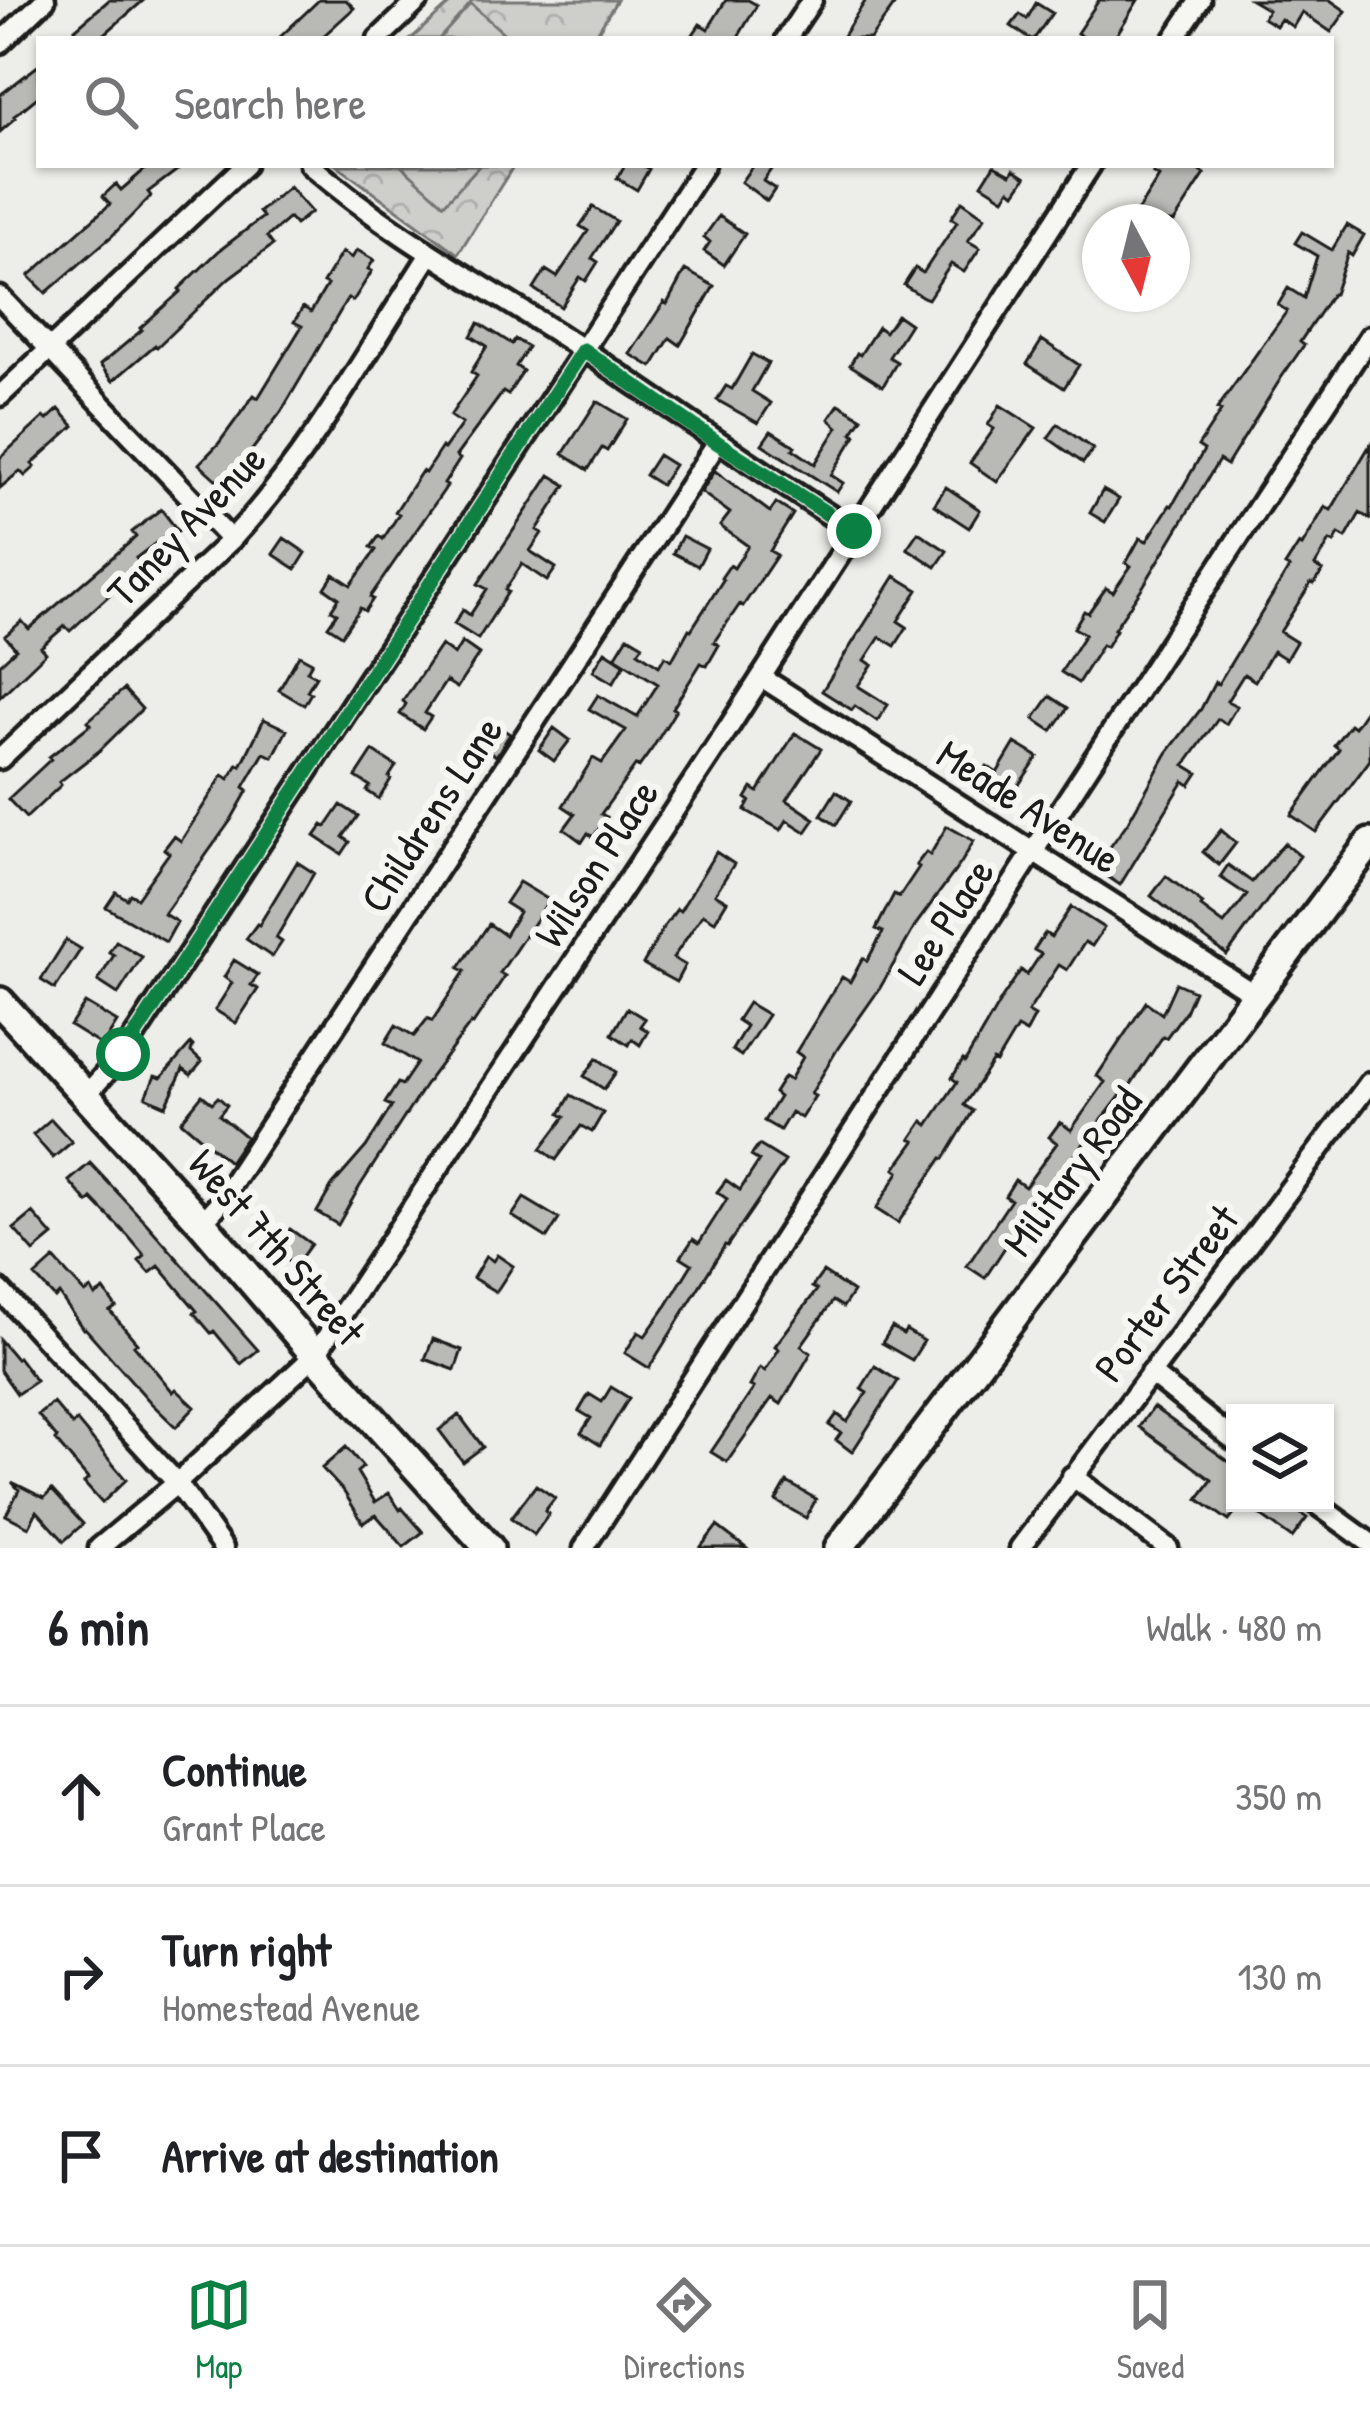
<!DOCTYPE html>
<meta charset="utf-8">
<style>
body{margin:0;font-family:"Patrick Hand",sans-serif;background:#f6f6f6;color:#202124}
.controls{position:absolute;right:36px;bottom:36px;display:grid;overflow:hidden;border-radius:0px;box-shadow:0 3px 9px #0004}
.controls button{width:108px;height:108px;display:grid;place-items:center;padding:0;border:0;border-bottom:3px solid #e0e0e0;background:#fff;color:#202124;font:60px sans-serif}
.compass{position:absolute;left:1082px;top:204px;width:108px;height:108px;border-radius:50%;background:#fff;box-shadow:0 3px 9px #0004;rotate:173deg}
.stop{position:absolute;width:36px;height:36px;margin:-27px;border:9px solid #0b8043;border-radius:50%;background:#fff}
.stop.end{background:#0b8043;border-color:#fff;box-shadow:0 3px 12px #0008}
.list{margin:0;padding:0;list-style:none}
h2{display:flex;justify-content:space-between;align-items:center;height:156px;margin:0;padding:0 48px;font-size:51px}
h2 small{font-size:39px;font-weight:400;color:#757577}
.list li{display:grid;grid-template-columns:78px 1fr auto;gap:36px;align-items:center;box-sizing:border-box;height:180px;padding:0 48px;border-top:3px solid #e0e0e0}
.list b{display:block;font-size:45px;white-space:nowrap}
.list p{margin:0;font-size:39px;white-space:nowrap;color:#757577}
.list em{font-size:39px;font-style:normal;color:#757577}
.icon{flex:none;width:66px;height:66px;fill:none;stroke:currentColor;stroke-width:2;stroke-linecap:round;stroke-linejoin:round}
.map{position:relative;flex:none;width:1370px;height:1548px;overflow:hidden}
.search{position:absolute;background:#fff;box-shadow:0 3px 9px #0004;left:36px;right:36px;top:36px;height:132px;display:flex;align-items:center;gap:30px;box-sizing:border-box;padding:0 42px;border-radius:0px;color:#757577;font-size:45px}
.sheet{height:696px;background:#fff}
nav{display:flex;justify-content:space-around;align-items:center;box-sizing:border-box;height:168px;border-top:3px solid #e0e0e0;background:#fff;font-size:33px;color:#757577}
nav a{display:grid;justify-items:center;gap:6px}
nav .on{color:#0b8043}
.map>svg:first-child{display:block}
.forest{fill:url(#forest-crowns);stroke:#757574;stroke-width:3}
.pitch{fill:#cececb;stroke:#757574;stroke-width:3}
.building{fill:#b9b9b6;stroke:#1c1c1c;stroke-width:3}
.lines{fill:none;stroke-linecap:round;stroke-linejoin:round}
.street-casing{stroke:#1c1c1c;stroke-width:27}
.secondary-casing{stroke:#1c1c1c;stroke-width:36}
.street{stroke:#f6f6f2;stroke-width:18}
.secondary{stroke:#f6f6f2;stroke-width:27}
.route{stroke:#0b8043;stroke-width:15}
.labels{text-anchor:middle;stroke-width:12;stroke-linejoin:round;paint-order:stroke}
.street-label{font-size:42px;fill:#1c1c1c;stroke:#f6f6f2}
</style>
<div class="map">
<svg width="1370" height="1548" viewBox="0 0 1370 1548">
<defs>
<pattern id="forest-crowns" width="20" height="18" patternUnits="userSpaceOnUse" patternTransform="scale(3)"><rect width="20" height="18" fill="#cececb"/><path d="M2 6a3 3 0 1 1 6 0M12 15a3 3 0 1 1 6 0" fill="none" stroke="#b0b0ae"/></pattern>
</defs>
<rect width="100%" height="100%" fill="#edede9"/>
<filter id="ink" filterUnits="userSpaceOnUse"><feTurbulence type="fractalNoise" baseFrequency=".00833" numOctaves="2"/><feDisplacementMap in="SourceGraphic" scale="24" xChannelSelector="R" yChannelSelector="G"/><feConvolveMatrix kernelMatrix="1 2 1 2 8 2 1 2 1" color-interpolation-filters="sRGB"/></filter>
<g filter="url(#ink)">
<path class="forest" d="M454,0h163l-24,39h-182z
M336,165h178l-56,89z"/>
<path class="pitch" d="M471,3v1l39,35h-71z
M401,165h79l-36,39z"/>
<path class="building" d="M109,0h35l-45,39h-16l-8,-10z
M319,0h27l8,8 -34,31h-42z
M726,0h22l9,5 -20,34h-47l10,-15 8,5z
M866,0h32l-28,39h-29z
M1099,0h39l-24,39h-28l-9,-6z
M1251,0h79l16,11 -15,21 -29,-20 -9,15 -12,-8 -5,7 -13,-8 5,-8z
M1036,3l16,10 -18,26h-4l-19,-13 9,-12 7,5z
M39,65v31l-25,20 2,2 -16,14v-37z
M150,165h34l-36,27 3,4 -39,40 -66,57 -17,-17 81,-72 -7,-8 13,-12 5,6z
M625,165h17l7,4 -12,21 -20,-12z
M753,165h21l-11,16 12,8 -8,12 -26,-19z
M994,165l17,9 3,-5 12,8 -11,16 -5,-4 -6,9 -22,-14z
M1159,165h32l14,9 -31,48h-27l-12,-7 24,-38 -6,-3z
M289,187l22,25 -16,13 -6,-7 -22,19 6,8 -44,33 -72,69 -2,-2 -42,36 -13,-16 42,-35 -2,-2 41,-37 -2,-2 41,-39 43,-33 -4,-5z
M962,201l23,16 -17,24 12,7 -16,24 -13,-8 -23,35 -5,-2 -19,-12 11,-17 8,5 34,-51 -6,-4z
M593,207l23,14 -24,37 6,4 -12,19 -6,-4 -19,30 -27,-18 12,-19 11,7 31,-46 -8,-5z
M719,216l26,18 -21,31 -20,-14 6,-9 -6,-5z
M1347,225l17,10 -12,21 -4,-3 -14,41h-2l-32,48 4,3 -23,33 -54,87 -8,-5 -75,125 -30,44 2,1 -10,17 -4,-2 -24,38 -17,-11 24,-38 -11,-6 10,-17 4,2 18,-25 7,4 18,-26 -5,-3 14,-25 7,3 23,-36 2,1 32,-56 -6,-4 23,-35 -4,-2 70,-98 -9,-6 10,-17 16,10 13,-42 -22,-13 7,-11 30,18z
M357,250l17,10 -6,9 4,2 -19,30 -5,-3 -67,114 -32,42 -28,30 -22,-20 20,-21 35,-48 4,3 44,-72 -8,-4 9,-15 8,5 16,-27 -4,-2 19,-31 10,6z
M685,270l29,16 -34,59 -10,-7 -18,29 -22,-13 34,-52 3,2z
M897,315l13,9 -21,33 8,5 -14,24 -33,-21 7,-12 3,2 18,-28 7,5z
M479,323l33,21 3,-5 13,8 -12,19 7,5 -15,24 -5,-3 -47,64 4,3 -16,25 3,2 -77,111 3,2 -8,12 -5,-3 -18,27 -14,-9 9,-13 -6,-3 8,-12 -14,-10 9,-14 17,11 25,-35 -5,-3 8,-11 4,3 16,-25 -4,-2 27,-41 3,2 17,-26 2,2 18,-25 -12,-8 27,-40 -6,-4 16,-26 -16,-10z
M1042,340l37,25 -15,23 -37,-24z
M752,354l16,9 -16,28 19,12 -13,20 -41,-23 9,-14 6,3z
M597,401l30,18 -20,32 -5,-3 -14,22 -25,-16z
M839,404l23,14 -10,15 4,2 -25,40 12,8 -6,9 -75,-48 9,-13 24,15 -2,3 22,15 23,-37 -9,-8z
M1000,405l36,23 -39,54 -27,-19 24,-34 -6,-4z
M59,409l15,17 -42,38 3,3 -10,9 -5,-5 -20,17v-30l44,-41 3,3z
M1058,424l35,25 -10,14 -35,-25z
M1370,445v74l-10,-6 -14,25 -7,-4 -5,9 -4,-2 -15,25 8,5 -9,13 -3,-1 -31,49 16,10 -10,17 -13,-8 -18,30 -11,-7 -17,27 10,5 -11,18 -8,-5 -33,46 13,8 -8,12 -6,-4 -64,104 -25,-17 33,-46 39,-69 34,-44 14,-27 3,2 71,-116 -4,-2 14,-22 3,2 23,-39 6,3z
M658,455l16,10 -13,20 -16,-10z
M715,471l55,41 6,-9 17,11 -23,37 7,4 -34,51 -3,-2 -26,38 5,3 -12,21 -6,-3 -28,45 3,2 -24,39 -13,18 -3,-2 -35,49 6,3 -14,20 -5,-4 -6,9 -18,-13 11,-15 -12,-8 30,-48 9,5 24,-33 -37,-21 9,-14 39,22 21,-33 -43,-27 13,-21 15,9 -5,7 21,14 6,-10 7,4 17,-31 2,1 32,-50 -2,-2 9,-13 4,3 14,-22 -28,-20 10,-13 -29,-21z
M550,475l16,10 -29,45 5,3 -12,18 26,17 -9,13 -25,-17 -17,26 3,2 -30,47 -24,-15 9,-14 7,5 17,-26 -9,-5z
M946,487l34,23 -11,18 -35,-23z
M1103,490l16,9 -14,23 -15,-9z
M161,509l17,22 -14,11 -3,-3 -25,19 6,7 -72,66 -5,-5 -24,21 5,6 -46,44v-33l16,-15 -11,-13 17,-15 7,8 107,-92 -4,-5z
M918,532l29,19 -11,16 -29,-19z
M682,536l25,13 -9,17 -25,-13z
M284,538l22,15 -10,16 -23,-15z
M895,576l23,14 -20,31 9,6 -12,19 -15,-9 -15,23 7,5 -14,21 30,19 -11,16 -22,-15 -3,4 -30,-19z
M462,642l17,12 -22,34 -11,-7 -21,32 6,4 -8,12 -23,-15 6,-10 -3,-3 38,-56 13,10z
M605,651l20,13 -12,19 -20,-12z
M299,655l13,7 -5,9 9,5 -9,15 4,2 -7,12 -25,-15z
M124,689l18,20 -43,42 -40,31 2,3 -35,33 -18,-19 43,-40 -2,-2 42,-33 -3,-3z
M1050,696l18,12 -16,23 -18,-12z
M1370,704v56l-54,72 -25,-17 48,-66 -5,-4 16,-21 4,3z
M264,719l23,11 -14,27 -9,-4 -20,34 4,3 -17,30 -67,94 13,8 -11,20 -60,-35 10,-15 11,7 3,-5 7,4 32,-45 -5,-4 10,-13 7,5 42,-66 6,4 9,-15 3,2z
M494,724l16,10 -14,22 -16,-11z
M554,728l16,12 -16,21 -15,-11z
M795,733l26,16 -34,51 28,19 -9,13 -19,-12 -6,10 -36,-20 5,-9 -4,-3 6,-10 6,4z
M1015,743l23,14 -31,45 -6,-4 -5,7 -18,-12 5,-8 -6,-5 10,-14 10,7z
M373,751l23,15 -7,11 2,2 -12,20 -12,-8 3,-5 -14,-9z
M836,791l15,10 -15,24 -15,-10z
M341,805l17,11 -15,21 7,5 -8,12 -27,-18 8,-11 3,2z
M947,826l27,15 -13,22 -44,60 -37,65 -42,60 -27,46 4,2 -14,22 -10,-6 -11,18 -16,-9 15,-24 -5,-4 10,-16 6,3 13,-23 -7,-5 46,-75 8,5 13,-24 4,3 16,-29 -7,-3 18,-35 5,3 20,-30 -3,-2 10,-13 4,3z
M1221,830l15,13 -17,22 -16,-13z
M1284,843l16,13 -73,99 -76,-59 15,-20 37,28 -2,3 23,17 23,-29 -27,-18 8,-12 24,17z
M716,852l18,12 -19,30 12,7 -12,20 -12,-7 -30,44 12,7 -9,17 -33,-18 22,-39 12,-16 3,2z
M297,862l17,11 -38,65 6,4 -10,15 -26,-18 11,-15 2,1z
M519,882l30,18 -49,73 5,3 -32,48 -2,-1 -44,59 -67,104 -22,39 -21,-13 15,-26 34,-39 26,-41 -7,-3 13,-20 4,2 15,-22 -32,-20 11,-18 18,11 14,-18 4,3 33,-50 -6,-3 30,-44 16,11 14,-23 -14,-9z
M1071,907l33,21 -12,18 -7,-4 -18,28 -8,-5 -31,47 7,4 -9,17 -9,-5 -21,35 -3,-2 -29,44 9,6 -29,48 -2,-1 -44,65 -22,-14 23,-37 -4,-3 20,-28 -4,-2 12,-18 5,4 29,-43 -5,-4 11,-18 2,2 37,-64 19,-28 6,5 14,-21 -7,-4 11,-17 6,4z
M66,940l15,9 -26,40 -14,-9z
M116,941l26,16 -24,37 -20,-13 16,-26 -5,-3z
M234,960l24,15 -7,10 7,4 -22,34 -21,-13 17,-27 -8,-6z
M1176,983l18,8 -9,21 -19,26 -3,-2 -39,59 -2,-1 -64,83 4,3 -26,38 -8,-6 -43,66 -18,-12 44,-66 -6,-4 10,-16 10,7 32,-44 -8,-6 11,-15 11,8 34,-48 -8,-6 49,-74 16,12z
M85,1003l32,19 -15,24 -32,-20z
M748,1003l20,12 -27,41 -9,-6 14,-24 -9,-6z
M627,1008l18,11 -5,7 8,5 -8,14 -8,-6 -3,6 -17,-11z
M191,1044l2,2 -2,6 11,10 -11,13 -8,-6 -17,37 -20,-9 9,-21 6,2z
M597,1058l19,14 -12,17 -20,-13z
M202,1095l10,8 6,-6 9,8 -8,10 27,22 -17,25 -48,-41z
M571,1095l32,18 -11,19 -11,-6 -25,34 -15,-11 24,-32 -5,-3z
M51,1119l21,23 -19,16 -20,-23z
M759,1145l26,16 -58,85 -2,-1 -76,123 -24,-15 13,-21 7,4 22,-31 25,-41 -11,-7 12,-18 6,4 28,-44 -10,-7 9,-12 14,10 19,-29 -8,-5z
M90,1163l57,61 111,126 -17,14 -27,-33 -3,2 -17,-20 3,-2 -38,-45 -9,7 -11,-12 6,-5 -17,-20 -36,-37 -4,4 -19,-22z
M524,1198l35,21 -12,19 -35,-22z
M33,1213l20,23 -19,16 -20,-23z
M290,1229l21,15 -16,22 -21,-16z
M497,1255l16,11 -17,26 -23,-14 13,-22 7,5z
M54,1259l31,34 6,-4 4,7 9,-6 12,17 -6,4 27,32 -3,2 39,47 3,-3 19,18 -19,20 -25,-24 -66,-75 -2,1 -24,-35 -4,4 -20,-22z
M823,1272l30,20 -10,15 -10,-6 -32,45 10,7 -30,51 -9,-6 -45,64 -16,-10 43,-64 -4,-2 10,-18 5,3 14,-22 -4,-3 42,-56 -5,-3z
M892,1327l11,7 3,-4 18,11 -12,19 -30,-17z
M433,1339l29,11 -7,20 -30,-11z
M0,1340l16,19 2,-2 18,24 -19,13 -17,-24z
M875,1366l23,15 -46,71 -16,-12 5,-7 -12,-8 8,-11 10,8 20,-29 -6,-4z
M611,1387l18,11 -29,47 -19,-12 10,-15 -12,-7 10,-17 13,8z
M53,1403l19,22 5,-4 49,59 -24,23 -18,-20 4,-4 -33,-39 2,-2 -19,-23z
M1153,1407l82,59v37h8l-14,18 -31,-22 14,-19 -73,-53z
M459,1415l24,32 -20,15 -24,-32z
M346,1447l17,20 -6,5 18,30 14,-9 11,17 2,-2 21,24 -19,15 -28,-32 -13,8 -19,-31 -22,-24z
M12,1482l32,16 8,-8 31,34 -19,17 -27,-30 -8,16 -23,-12 13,-25z
M787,1482l29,17 -10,19 -30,-17z
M536,1485l19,13 -10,13 4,3 -15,21 -23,-17z
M1243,1503h43l21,15 -15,20z
M717,1526l29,22h-46z"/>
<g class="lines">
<defs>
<path id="street" d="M378,39l41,-39
M786,39l26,-39
M1174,39l26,-39
M0,43l45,-43
M310,165c84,73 183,125 275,186 90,60 178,122 269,180
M0,297l231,243
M0,396l245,-231
M761,677l496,319
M0,759l231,-219c79,-85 136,-188 199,-286
M85,1096l38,-42 581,-889
M202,1223l16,-18 499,-762
M0,1290l177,193 46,65
M1150,1373l85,68
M1072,1476l96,72
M1315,1503l55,40
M99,1548l78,-65 138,-128 412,-625 364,-565
M584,1548l449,-696 337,-516
M1020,1548l350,-466"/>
<path id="secondary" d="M0,1002l202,221 113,132 174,193
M839,1548l531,-705"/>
</defs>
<use href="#street" class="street-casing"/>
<use href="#secondary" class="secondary-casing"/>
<use href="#street" class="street"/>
<use href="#secondary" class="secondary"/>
</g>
</g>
<g class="lines" filter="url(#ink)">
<path class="route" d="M123,1054l460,-704 135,93 136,88"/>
</g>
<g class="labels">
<g class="street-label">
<text transform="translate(186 525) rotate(-46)" y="15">Taney Avenue</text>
<text transform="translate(1029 806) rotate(33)" y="15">Meade Avenue</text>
<text transform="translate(431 814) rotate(-57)" y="15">Childrens Lane</text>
<text transform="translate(596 863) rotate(-57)" y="15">Wilson Place</text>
<text transform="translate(945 921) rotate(-57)" y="15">Lee Place</text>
<text transform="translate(1072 1171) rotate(-53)" y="15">Military Road</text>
<text transform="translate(277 1247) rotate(49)" y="15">West 7th Street</text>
<text transform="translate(1166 1293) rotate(-53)" y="15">Porter Street</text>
</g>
</g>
</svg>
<div class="controls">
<button><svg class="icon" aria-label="layers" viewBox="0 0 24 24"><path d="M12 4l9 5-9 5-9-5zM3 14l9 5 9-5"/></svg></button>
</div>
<svg class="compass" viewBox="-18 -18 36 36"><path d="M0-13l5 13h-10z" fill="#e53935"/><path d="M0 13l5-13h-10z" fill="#757577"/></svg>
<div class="stop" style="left:123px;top:1054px"></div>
<div class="stop end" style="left:854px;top:531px"></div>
<div class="search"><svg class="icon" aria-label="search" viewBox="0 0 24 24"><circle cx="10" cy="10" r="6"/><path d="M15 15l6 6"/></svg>Search here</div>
</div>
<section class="sheet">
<h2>6 min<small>Walk · 480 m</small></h2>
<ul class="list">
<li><svg class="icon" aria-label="ahead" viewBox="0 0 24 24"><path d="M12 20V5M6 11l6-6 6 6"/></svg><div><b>Continue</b><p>Grant Place</p></div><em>350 m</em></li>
<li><svg class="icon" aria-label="right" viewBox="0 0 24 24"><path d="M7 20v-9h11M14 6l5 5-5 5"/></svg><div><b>Turn right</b><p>Homestead Avenue</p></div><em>130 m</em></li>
<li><svg class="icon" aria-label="arrive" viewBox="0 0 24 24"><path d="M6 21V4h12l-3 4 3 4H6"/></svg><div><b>Arrive at destination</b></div></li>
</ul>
</section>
<nav>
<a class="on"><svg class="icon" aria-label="map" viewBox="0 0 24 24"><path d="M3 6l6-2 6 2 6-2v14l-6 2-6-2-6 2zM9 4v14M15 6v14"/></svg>Map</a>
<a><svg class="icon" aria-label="directions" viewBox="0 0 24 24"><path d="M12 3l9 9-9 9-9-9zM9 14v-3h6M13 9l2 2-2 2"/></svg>Directions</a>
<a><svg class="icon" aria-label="saved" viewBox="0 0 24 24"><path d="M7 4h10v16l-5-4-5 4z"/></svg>Saved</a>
</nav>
